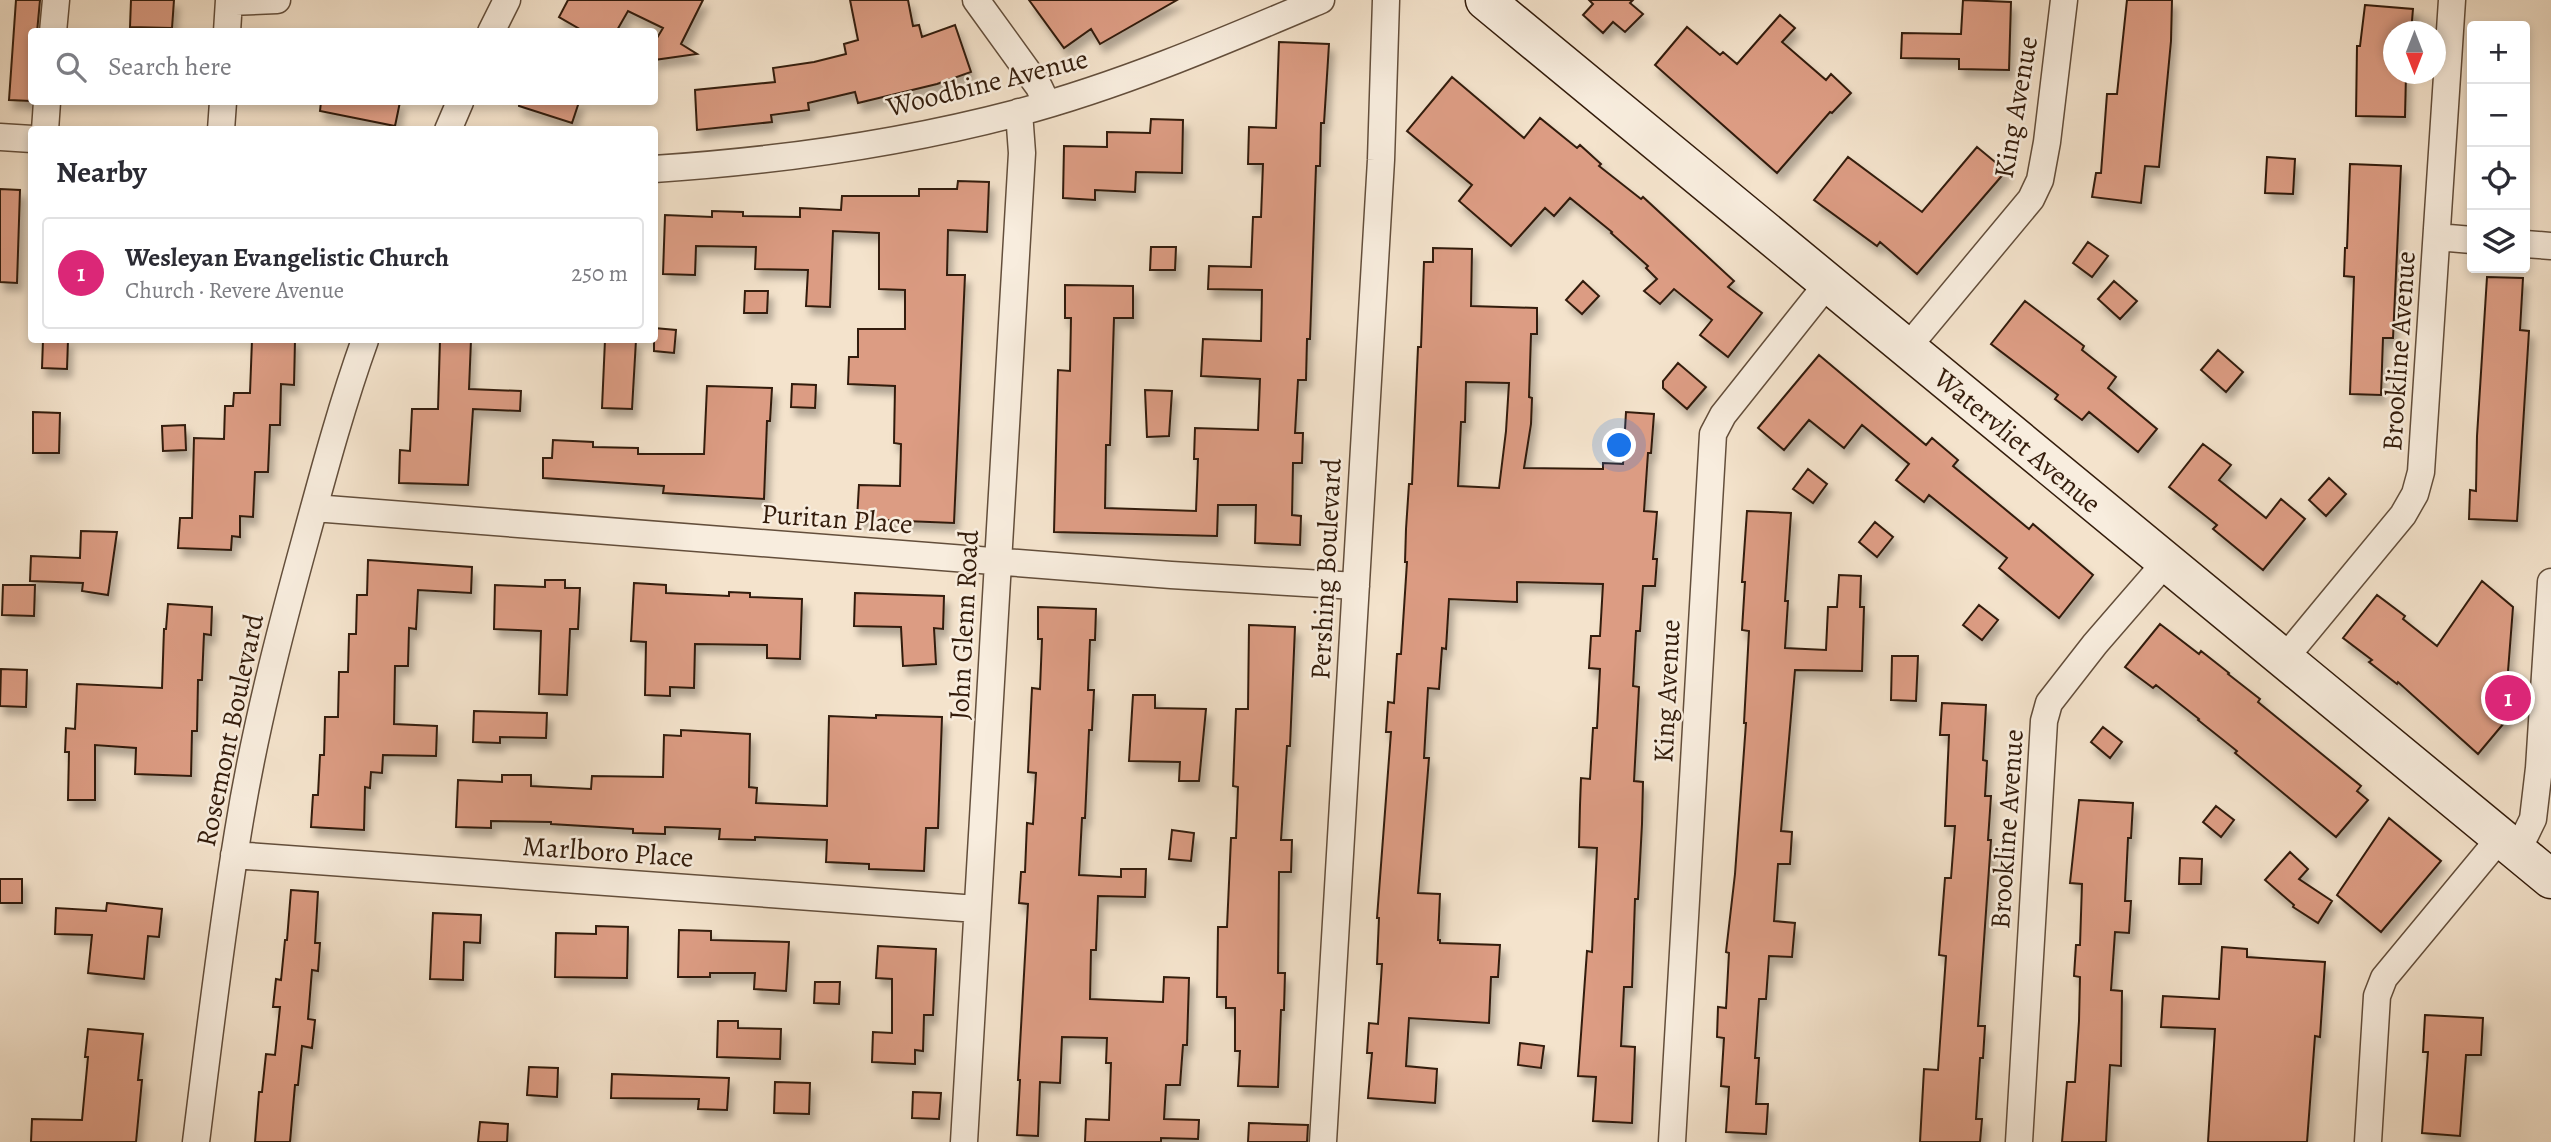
<!DOCTYPE html>
<meta charset="utf-8">
<style>
body{margin:0;font-family:Alegreya,serif;background:#f2f2f3;color:#2b2b33}
.controls{position:absolute;right:21px;top:21px;display:grid;overflow:hidden;border-radius:7px;box-shadow:0 4px 10px #0003}
.controls button{width:63px;height:63px;display:grid;place-items:center;padding:0;border:0;border-bottom:2px solid #e1e1e2;background:#fff;color:#2b2b33;font:35px sans-serif}
.compass{position:absolute;left:2383px;top:21px;width:63px;height:63px;border-radius:50%;background:#fff;box-shadow:0 4px 10px #0003;rotate:180deg}
.you{position:absolute;left:1620px;top:446px;width:24px;height:24px;margin:-18px;border:5px solid #fff;border-radius:50%;background:#1a73e8;box-shadow:0 0 0 10px #1a73e833}
.badge{display:grid;place-items:center;width:46px;height:46px;border-radius:50%;background:#db2777;color:#fff;font-size:23px;font-weight:700}
.pin{position:absolute;translate:-50% -50%;border:4px solid #fff;box-shadow:0 2px 7px #0006}
.list{margin:0;padding:0;list-style:none}
h2{display:flex;justify-content:space-between;align-items:center;height:91px;margin:0;padding:0 28px;font-size:30px}
h2 small{font-size:23px;font-weight:400;color:#7c7c81}
.list li{display:grid;grid-template-columns:46px 1fr auto;gap:21px;align-items:center;box-sizing:border-box;height:112px;margin:0 14px 14px;padding:0 14px;border:2px solid #e1e1e2;border-radius:7px}
.list b{display:block;font-size:26px;white-space:nowrap}
.list p{margin:0;font-size:23px;white-space:nowrap;color:#7c7c81}
.list em{font-size:23px;font-style:normal;color:#7c7c81}
.icon{flex:none;width:38px;height:38px;fill:none;stroke:currentColor;stroke-width:2;stroke-linecap:round;stroke-linejoin:round}
.map{position:relative;flex:none;width:2551px;height:1142px;overflow:hidden}
.search{position:absolute;background:#fff;box-shadow:0 4px 10px #0003;left:28px;top:28px;width:630px;height:77px;display:flex;align-items:center;gap:18px;box-sizing:border-box;padding:0 24px;border-radius:7px;color:#7c7c81;font-size:26px}
.panel{position:absolute;background:#fff;box-shadow:0 4px 10px #0003;left:28px;top:126px;width:630px;height:217px;border-radius:7px}
.map>svg:first-child{display:block}
.building{fill:#dc9c83;stroke:#331c0b;stroke-width:2;fill-rule:evenodd;filter:url(#shadow)}
.lines{fill:none;stroke-linecap:round;stroke-linejoin:round}
.street-casing{stroke:#634e3b;stroke-width:29}
.secondary-casing{stroke:#331c0b;stroke-width:41}
.street{stroke:#f8edde;stroke-width:26}
.secondary{stroke:#f8edde;stroke-width:38}
.labels{text-anchor:middle;stroke-width:5;stroke-linejoin:round;paint-order:stroke}
.street-label{font-size:28px;fill:#331c0b;stroke:#f8edde}
</style>
<div class="map">
<svg width="2551" height="1142" viewBox="0 0 2551 1142">
<defs>
<filter id="shadow"><feDropShadow dx="4.5" dy="8" stdDeviation="3.5" flood-color="#0004"/></filter>
</defs>
<rect width="100%" height="100%" fill="#f4e3cc"/>
<filter id="stains"><feTurbulence type="fractalNoise" baseFrequency=".00286" numOctaves="4"/><feColorMatrix values="0 0 0 0 .2 0 0 0 0 .09 0 0 0 0 .02 0 0 0 .5 -.17"/></filter>
<radialGradient id="worn" r=".72"><stop offset=".6" stop-color="#630" stop-opacity="0"/><stop offset="1" stop-color="#630" stop-opacity=".3"/></radialGradient>
<path class="building" d="M16,0h24l-3,32h-5l-1,69 -22,-1z
M131,0h43l-2,28 -42,-1z
M568,0h135l-22,44 16,10 -43,6v-17l9,-15 -35,-17 -12,21h-31l-26,-15z
M850,0h58l5,26 6,-1 3,12 33,-12 16,47 -34,12 -79,19 -3,-11 -47,11 1,7 -38,5 1,7 -75,8 -2,-40 80,-8 -2,-14 41,-6 32,-8 -2,-10 14,-4z
M1029,0h148l-77,44 -9,-15 -27,19z
M1589,0h44l-3,3 13,11 -18,18 -12,-10 -10,11 -20,-18 10,-11z
M1963,0l48,2 -2,68 -50,-1v-10l-58,-1 1,-25 59,1z
M2127,0h45l-1,41 -12,126 -14,-1 -4,37 -49,-6 4,-24h5l6,-79h10z
M2365,5l48,4 -2,23h-18v42h13l-1,43 -49,-1 1,-70h3z
M1780,15l15,13 -13,14 44,38 5,-6 20,19 -19,20 -2,-1 -53,61 -122,-108 32,-38 33,28 3,-3 14,12z
M1279,42l50,2 -5,79h-3l-1,43h-4l-6,173h-3l-1,41h-8l-3,53h8l-1,30h-9l-1,52 9,1 -1,29 -45,-2 1,-38h-38l-1,31 -163,-4 4,-162 12,1 1,-53h-6v-33l68,1v32h-19l-4,127h-4l-1,63 91,3 2,-52h-4l1,-31 63,2 2,-51 -59,-3 2,-37 58,2 1,-51 -54,-1 1,-23 42,1 2,-50h8l2,-53h-15l1,-37 27,1z
M1452,77l72,61 16,-20 37,30 3,-3 21,19 -2,2 42,33 2,-2 91,84 -6,6 34,26 -34,44 -28,-22 12,-15 -38,-31 -14,15 -16,-13 13,-12 -11,-11 2,-2 -37,-33 1,-1 -42,-34 -16,18 -9,-8 -34,38 -52,-45 13,-16 -65,-54z
M321,102h79l-5,24 -75,-15z
M519,102h60l-7,21 -53,-17z
M1151,119l32,1 -1,53 -46,-1 -1,20 -40,-2v10l-32,-2 1,-52 43,1v-15l43,1z
M1977,147l29,24 -89,103 -37,-32 -3,4 -63,-46 34,-43 74,55z
M2267,157l28,2 -2,35 -28,-1z
M2350,164l51,2 -8,172h-10l-2,57 -31,-1 4,-117 -10,-1 1,-28h2z
M958,181l31,1 -2,50 -39,-2 -1,45h18l-11,248 -97,-4 2,-34 41,1 1,-42 -7,-1 1,-57 -47,-2 1,-27h9v-28h47v-39l-26,-1v-56l-46,-2 -3,76 -24,-1 2,-36 -53,-1 1,-22 -60,-1 -1,29 -32,-1 2,-59 47,2v-6l31,1v4l57,1v-9l41,2 1,-14h77v-7h38z
M0,189l20,1 -3,93 -17,-1z
M2088,242l20,14 -16,21 -19,-14z
M1151,247h25l-1,23h-25z
M1433,248l39,1 -1,57 66,2v26h-6l-2,63 3,1 -1,26 -7,44 79,1v-6l20,1 3,-52 28,2 -3,39h-3l-4,58 13,1 -4,47h4l-2,27h-12l-3,45h-4l-3,55 6,1 -5,94 9,1 -1,42 -4,75h-3l-3,88h-8l-3,59 14,1 -3,76 -39,-2 3,-44 -18,-1 9,-125 5,1 5,-104 -18,-1 1,-42 1,-27 9,1 3,-51h4l3,-59 -11,-1 2,-32h9l3,-52 -86,-2v20l-68,-3 -3,50 -4,-1 -3,41 -11,-1 -4,70h5l-11,135 22,1 -2,46h2v3l60,2 -2,32h-7l-2,46 -80,-5 -3,48 31,3 -2,34 -67,-5 4,-45h-5l2,-30 9,1 4,-60h-5l2,-46h-2l14,-186h-5l2,-30 6,1 3,-49h4l6,-92h-2l1,-33 3,-45h3l6,-137h3l3,-85h9zM1466,382l43,1 -3,48 -7,57 -41,-2 3,-64h4z
M2487,277l36,1 -3,52 9,1 -12,190 -48,-2 1,-29 6,1 1,-55z
M1583,281l16,15 -17,18 -16,-14z
M2114,281l23,20 -17,18 -22,-20z
M745,291h23l-1,22h-23z
M2025,301l59,45 -2,4 34,27 -8,11 49,41 -19,23 -49,-40 -7,8 -27,-21 3,-4 -67,-51z
M654,328l22,2 -2,23 -20,-2z
M43,340h25l-1,29 -25,-1z
M252,340h43l-1,45 -13,-1 -1,41h-10l-2,47h-13l-2,45 -13,-1v21l-8,-1 -1,14 -53,-2 2,-30h12l2,-80 30,1 1,-33h8l1,-13h16z
M440,340h31l-2,49 52,2 -1,20 -47,-2 -5,76 -69,-2 1,-33 10,1 2,-42h26z
M605,340h31l-4,69 -30,-1z
M2218,350l25,22 -17,20 -25,-22z
M1819,355l107,90 6,-7 26,22 -5,6 76,63 4,-5 60,51 -34,43 -60,-50 8,-10 -78,-63 -5,7 -28,-22 13,-16 -47,-39 -18,23 -35,-28 -25,30 -26,-22z
M1678,363l28,24 -19,22 -24,-21v-7z
M792,384l24,1 -1,23 -24,-1z
M707,386l65,2 -2,33h-3l-3,78 -101,-6 1,-7 -121,-8v-20h9l1,-18 40,2v5l45,1v6h66z
M1145,390l27,1 -3,45 -22,1z
M33,412l27,1 -1,40h-26z
M185,425l1,25 -23,1 -1,-25z
M2203,444l28,21 -12,15 47,38 15,-19 24,20 -42,51 -50,-41 4,-4 -48,-38z
M1808,469l19,15 -14,19 -20,-14z
M2329,478l17,16 -20,22 -17,-16z
M1747,511l44,2 -6,88h3l-3,47 41,2 2,-43h9l2,-32 22,1 -1,31h4l-2,64 -67,-1 -14,161 11,1 -2,32h-12l-4,57 21,2 -3,34 -23,-1 -3,43h-7l-4,59h4l-3,46h12l-2,30 -40,-2 3,-45 -8,-1 3,-48 -7,-1 1,-30 8,1 3,-55 -3,-1 9,-78 11,-151h-2l5,-92 -7,-1 3,-48h-3z
M1875,522l18,15 -16,20 -18,-15z
M81,531l36,1 -9,63 -26,-4 1,-8 -53,-2 1,-25 49,2z
M368,560l104,7 -1,26 -53,-3 -2,39 -7,-1 -1,38h-13l-1,58 43,2 -1,30 -53,-1 -1,18 -11,-1 -1,16 -5,-1 -1,43 -53,-3 2,-32h5l2,-40h4l1,-38h13l1,-45h9l1,-38h7l1,-39h10z
M545,580h20v8h15l-2,41h-8l-3,66 -28,-1 2,-63 -47,-2 1,-44 50,2z
M2482,581l31,26 -9,116 -26,31 -80,-72 -1,2 -28,-22 3,-2 -29,-22 34,-43 28,21 -2,3 34,27z
M634,583l32,2v8l63,3v-4l21,1v4l52,2 -2,60 -33,-1v-13l-72,-1 -1,44 -24,-1v9l-25,-1 1,-53 -15,-1z
M3,585h32l-1,31 -32,-1z
M855,593l89,3 -1,33 -9,-1 2,36 -33,2 -2,-39 -47,-1z
M168,604l44,3 -1,28 -7,-1 -2,46h-4l-1,51h-5l-1,45 -56,-2 1,-26 -41,-3v55h-27l1,-48h-4l1,-24 9,1 2,-45 85,4 2,-59h2z
M1979,605l19,15 -16,20 -19,-15z
M1038,607l58,2 -1,31h-5l-2,50h6l-2,40h-3l-4,88h-3l-3,57 42,2v-8h25l-1,28 -47,-1 -2,54h-5l-1,49 73,3 1,-25 25,1 -2,67h-4l-3,40h-14l-2,34 35,1 -1,19 -37,-1v4h-76l1,-23 23,1 2,-57h-5l1,-25 -45,-1 -2,46 -20,-1 -2,54 -21,-1 3,-55h-2l10,-176 -9,-1 2,-31h4l2,-49 6,1 3,-51 -8,-1 4,-84 8,1 2,-50h-4z
M2160,624l39,30 2,-3 28,22 -1,1 32,25 -2,3 103,84 -4,5 11,9 -32,37 -101,-84 2,-2 -39,-31 1,-1 -43,-34 -3,3 -28,-21z
M1249,625l46,2 -5,119h-3l-6,94h11l-1,32h-12l-1,101h7l-1,37h-3l-3,77 -40,-1 2,-35h-5v-43h-9v-11h-9l1,-70h9l4,-89h5l2,-51 -5,-1 3,-77h12z
M1892,656h26l-2,45 -25,-1z
M1,669l26,1 -1,37 -26,-1z
M1133,695h22v13l51,1 -7,72h-20l1,-19 -51,-1z
M1942,703l44,2 -3,55 4,1 -2,35h6l-3,44h3l-13,186h7l-2,32h-3l-4,61h6l-2,23h-60l4,-73 14,1 8,-114 -7,-1 6,-77h6l4,-52h-10l4,-91h-9z
M474,711l73,2 -1,25 -46,-1v6l-27,-1z
M876,715l66,2 -4,111h-12l-2,43 -55,-2v-5l-43,-2 1,-22 -72,-3v3l-36,-1 1,-10 -55,-2v7l-32,-1v-4l-82,-5v-2l-60,-1v7l-35,-1 2,-47 44,2v-7h29v11l60,3 1,-13 71,1 1,-42 17,1v-6l69,4 -1,53 8,1 -1,15 71,3 2,-90 47,2z
M2103,727l19,15 -12,16 -19,-16z
M2079,800l54,3 -2,35h-3l-3,63h6l-2,32 -14,-1 -4,58 11,1 -1,75 -11,-1 -4,77h-44l5,-60h8l4,-61 1,-44 -6,-1 2,-31h4l2,-61 -12,-1z
M2216,806l18,14 -13,17 -18,-15z
M2389,818l52,43 -60,71 -44,-37z
M1172,830l22,3 -3,28 -22,-2z
M2290,852l18,17 -9,10 33,22 -14,22 -25,-16 1,-2 -29,-25z
M2180,858l22,1 -1,25h-22z
M0,879h22v24h-22z
M291,890l27,2 -3,51h5l-2,28 -6,-1 -4,49 7,1 -3,28 -10,-2 -4,39h-3l-5,57h-35l4,-50h3l4,-38 9,1 5,-48h-7l3,-28 5,1 4,-40h2z
M107,903l55,6 -3,28 -11,-1 -4,43 -56,-6 4,-38 -37,-1 1,-26 50,3z
M433,913l48,2 -1,28 -16,-1 -1,38 -33,-1z
M596,926l32,1 -1,51 -72,-1 1,-44 40,1z
M679,930l32,1v9l78,2 -3,49 -32,-2 1,-16h-45v4h-32z
M878,946l58,3 -3,66h-9l-1,36 -8,-1v14l-43,-2 1,-30 19,1v-54l-16,-1z
M2222,947l25,2v8l78,5 -5,75 -5,-1 -8,106h-99l7,-113 -54,-2 2,-31 56,3z
M815,982h25l-1,22 -25,-1z
M2425,1015l58,3 -2,37h-15l-6,81 -38,-3 6,-81h-5z
M718,1021h20v7l43,1 -1,30 -63,-2z
M88,1029l55,5 -5,46h4l-6,62h-105l1,-23 50,1 6,-63h-3z
M1520,1043l24,3 -3,22 -23,-3z
M529,1067l29,1 -1,29 -30,-2z
M612,1074l117,4 -2,32 -29,-1 1,-10 -88,-1z
M775,1082l35,1 -1,31 -35,-1z
M913,1092l28,1 -2,26 -27,-1z
M480,1122l28,2 -1,18h-29z
M1249,1123l59,2 -1,17h-59z"/>
<g class="lines">
<defs>
<path id="street" d="M976,0l63,87 8,17
M229,2l48,-2
M53,32l3,-32
M227,32l2,-32
M491,32l16,-32
M45,130l2,-28
M221,130l2,-28
M448,130l12,-28
M0,137l32,2
M654,169c122,-8 245,-25 363,-56 105,-28 205,-71 304,-113
M2437,237l35,3
M2525,244l26,2
M1907,348l124,-149 9,-19 7,-38 17,-142
M314,508l857,67 185,11
M2284,659l119,-144 12,-21 6,-22 31,-472
M2517,852l16,-33 6,-51 12,-186
M234,855l743,54
M196,1142c13,-104 25,-207 42,-310 16,-100 41,-197 68,-295 18,-66 36,-133 59,-197
M964,1142l58,-989 -3,-41
M1323,1142l58,-982 5,-160
M1672,1142l41,-708 10,-19 105,-132
M2019,1142l25,-421 5,-18 46,-59 71,-82
M2368,1142l9,-146 7,-18 116,-140"/>
<path id="secondary" d="M1485,0l1066,879"/>
</defs>
<use href="#street" class="street-casing"/>
<use href="#secondary" class="secondary-casing"/>
<use href="#street" class="street"/>
<use href="#secondary" class="secondary"/>
</g>
<g class="labels">
<g class="street-label">
<text transform="translate(987 82) rotate(-14)" y="10">Woodbine Avenue</text>
<text transform="translate(2015 107) rotate(-80)" y="10">King Avenue</text>
<text transform="translate(2398 351) rotate(-86)" y="10">Brookline Avenue</text>
<text transform="translate(2018 440) rotate(40)" y="10">Watervliet Avenue</text>
<text transform="translate(837 518) rotate(4)" y="10">Puritan Place</text>
<text transform="translate(1325 569) rotate(-87)" y="10">Pershing Boulevard</text>
<text transform="translate(963 625) rotate(-87)" y="10">John Glenn Road</text>
<text transform="translate(1666 691) rotate(-87)" y="10">King Avenue</text>
<text transform="translate(229 730) rotate(-78)" y="10">Rosemont Boulevard</text>
<text transform="translate(2006 829) rotate(-86)" y="10">Brookline Avenue</text>
<text transform="translate(608 851) rotate(4)" y="10">Marlboro Place</text>
</g>
</g>
<rect width="100%" height="100%" filter="url(#stains)"/>
<rect width="100%" height="100%" fill="url(#worn)"/>
</svg>
<div class="controls">
<button>+</button>
<button>−</button>
<button><svg class="icon" aria-label="locate" viewBox="0 0 24 24"><circle cx="12" cy="12" r="6"/><path d="M12 2v4M12 18v4M2 12h4M18 12h4"/></svg></button>
<button><svg class="icon" aria-label="layers" viewBox="0 0 24 24"><path d="M12 4l9 5-9 5-9-5zM3 14l9 5 9-5"/></svg></button>
</div>
<svg class="compass" viewBox="-18 -18 36 36"><path d="M0-13l5 13h-10z" fill="#e53935"/><path d="M0 13l5-13h-10z" fill="#7c7c81"/></svg>
<div class="you"></div>
<div class="pin badge" style="left:2508px;top:698px">1</div>
<div class="search"><svg class="icon" aria-label="search" viewBox="0 0 24 24"><circle cx="10" cy="10" r="6"/><path d="M15 15l6 6"/></svg>Search here</div>
<section class="panel">
<h2>Nearby<small></small></h2>
<ul class="list">
<li><span class="badge">1</span><div><b>Wesleyan Evangelistic Church</b><p>Church · Revere Avenue</p></div><em>250 m</em></li>
</ul>
</section>
</div>
